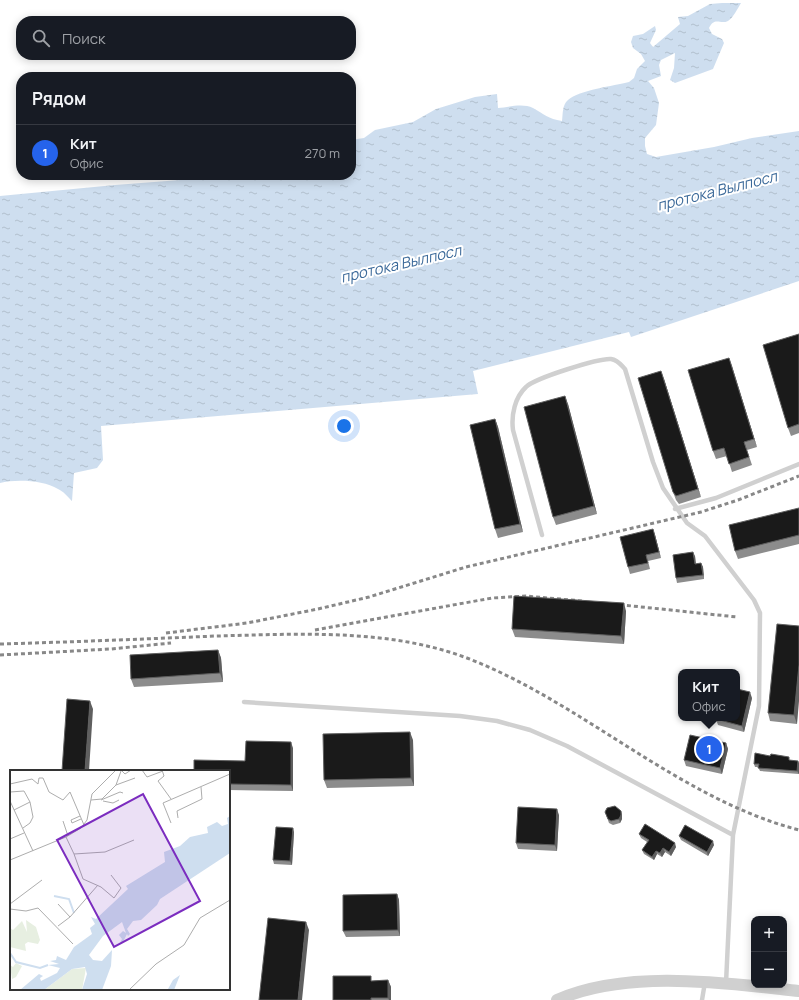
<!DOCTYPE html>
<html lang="ru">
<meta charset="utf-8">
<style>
body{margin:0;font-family:Manrope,sans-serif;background:#242831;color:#f1f3f6}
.controls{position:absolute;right:12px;bottom:12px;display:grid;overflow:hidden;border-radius:8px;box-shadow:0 2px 10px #0003}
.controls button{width:36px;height:36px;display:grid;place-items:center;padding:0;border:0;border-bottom:1px solid #363941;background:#171b24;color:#f1f3f6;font:20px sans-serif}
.you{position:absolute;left:344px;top:426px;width:14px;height:14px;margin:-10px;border:3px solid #fff;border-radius:50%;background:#1a73e8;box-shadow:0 0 0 6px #1a73e833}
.badge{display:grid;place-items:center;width:26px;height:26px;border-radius:50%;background:#2563eb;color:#fff;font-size:13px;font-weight:700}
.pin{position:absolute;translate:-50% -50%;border:2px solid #fff;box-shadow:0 1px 4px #0006}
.popup{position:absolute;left:678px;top:669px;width:62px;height:52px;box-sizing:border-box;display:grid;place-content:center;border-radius:8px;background:#171b24;filter:drop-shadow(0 1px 3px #0005);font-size:13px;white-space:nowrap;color:#9ea1a6}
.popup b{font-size:15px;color:#f1f3f6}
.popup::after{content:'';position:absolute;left:50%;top:100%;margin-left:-8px;border:8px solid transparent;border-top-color:#171b24}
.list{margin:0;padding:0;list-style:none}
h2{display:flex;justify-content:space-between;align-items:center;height:52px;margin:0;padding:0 16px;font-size:17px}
h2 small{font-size:13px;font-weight:400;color:#9ea1a6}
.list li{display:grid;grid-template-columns:26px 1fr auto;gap:12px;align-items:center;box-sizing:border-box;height:56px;padding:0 16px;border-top:1px solid #363941}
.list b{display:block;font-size:15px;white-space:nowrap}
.list p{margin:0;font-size:13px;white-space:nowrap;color:#9ea1a6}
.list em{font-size:13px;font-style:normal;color:#9ea1a6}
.icon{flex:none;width:22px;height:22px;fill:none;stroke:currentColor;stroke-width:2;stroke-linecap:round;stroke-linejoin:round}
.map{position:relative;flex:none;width:799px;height:1000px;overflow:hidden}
.search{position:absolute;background:#171b24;box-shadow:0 2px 10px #0003;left:16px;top:16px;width:340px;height:44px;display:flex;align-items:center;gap:10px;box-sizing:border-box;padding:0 14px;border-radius:16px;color:#9ea1a6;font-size:15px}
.panel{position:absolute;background:#171b24;box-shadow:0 2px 10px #0003;left:16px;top:72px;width:340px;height:108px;border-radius:16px}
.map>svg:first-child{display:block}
.water{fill:url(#water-ripples)}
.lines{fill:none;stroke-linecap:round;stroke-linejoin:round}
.service{stroke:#d0d0d0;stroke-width:4.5}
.tertiary{stroke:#d0d0d0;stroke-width:12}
.rail{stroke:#888;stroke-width:3;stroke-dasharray:4 3;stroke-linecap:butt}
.wall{fill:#8c8c8c}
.shaded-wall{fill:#5f5f5f}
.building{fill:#1a1a1a;stroke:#5f5f5f}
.labels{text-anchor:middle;stroke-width:4;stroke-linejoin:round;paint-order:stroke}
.water-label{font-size:15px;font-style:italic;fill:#3c6a9a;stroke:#fff}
.inset-river{fill:none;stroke:#cedeef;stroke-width:2}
.inset-road{fill:none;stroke:#adadad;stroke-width:1}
.view{fill:#7b2cbf;fill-opacity:0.15;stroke:#7b2cbf;stroke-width:2}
.inset-edge{fill:none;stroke:#333;stroke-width:2}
</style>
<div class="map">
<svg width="799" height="1000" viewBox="0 0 799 1000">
<defs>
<pattern id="water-ripples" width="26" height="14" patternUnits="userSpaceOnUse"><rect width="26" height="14" fill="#cedeef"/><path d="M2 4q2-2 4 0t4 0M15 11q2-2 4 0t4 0" fill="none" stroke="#b1bfcd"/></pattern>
</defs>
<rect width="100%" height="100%" fill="#fff"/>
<path class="water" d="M722,3h19c-3,5 -8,15 -13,18 -8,4 -13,-5 -19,7l3,6 10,5 2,4 -11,26 -38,14 -5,-3 4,-12 1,-15 -14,7 -2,5 2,11 -13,5 6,7 5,15 -3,22 -11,13v8l2,8 9,3 58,-10 38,-9 47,-7v150l-168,56 -2,-5 -156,39 5,23 -377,32 2,34 -6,8 -23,5 -2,28c-4,-4 -9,-10 -14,-12 -15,-9 -42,-10 -58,-6v-287l115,-11 130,-10h106v-35l13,-2 11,-8 38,-8 23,-13 39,-12 22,-3 1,14c11,-1 25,-5 35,0 11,6 15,11 29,13 1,-7 0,-16 6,-21 11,-10 46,-14 61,-18l5,-4 3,-9 8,-8 -4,-7 -8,-6 -2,-6 2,-6 10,-2 12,-8 1,4 -6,13 3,4 27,-23 -2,-7 10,-1 22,-12z"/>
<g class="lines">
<path class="service" d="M675,509l41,-11 83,-34
M542,535l-29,-105c-2,-15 2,-33 13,-43 9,-9 73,-29 85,-28 7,1 10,6 14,10l28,93 10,26 24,35 18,13 49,64 6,13 -1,93 -26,129
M244,702l216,14 37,5 33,9 37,16 166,89 -7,148
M702,1000l3,-18"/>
<path class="tertiary" d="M557,1000c71,-31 167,-17 242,-9"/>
<path class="rail" d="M613,604l124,13
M315,630l177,-32 34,-2 56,5
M166,633l81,-10 71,-14 51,-12 97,-30 235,-55 37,-12 61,-24
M0,644c72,-2 144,-5 216,-8 85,-2 176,-8 256,24 113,45 208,139 327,170
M0,655l111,-6 60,-6"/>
</g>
<path class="wall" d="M799,334v99l-8,3 -3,-8z
M729,358l28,89 -10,3 5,15 -20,7 -5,-16 -11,3 -3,-8z
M664,379l37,118 -22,7 -3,-4 -3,-8z
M568,404l29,110 -41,11 -3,-8z
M495,419l3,8 25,105 -25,6 -3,-9z
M799,508v36l-61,15 -3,-8z
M653,529l2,6 6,23 -13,3 2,8 -20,5 -2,-7z
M695,556l1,8 5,-1 2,4 1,12 -27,4 -1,-5z
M626,611l-2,33 -109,-7 -3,-8z
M799,626l-2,98 -27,-3 -2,-8z
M218,650l3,8 2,24 -89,5 -3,-8z
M752,698l-8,34 -26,-7 -2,-6z
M413,740l1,46 -87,2 -3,-8z
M726,743l2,6 -6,25 -36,-8 -2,-6z
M293,748v43l-64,-1v-19z
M790,760l9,3v11l-39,-3 -2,-4h-3l-1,-3z
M621,811l1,4v4l-2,4 -7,2 -4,-2 -4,-11z
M559,815l-2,36 -39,-2 -2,-6z
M294,832l-2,33 -18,-1 -1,-4z
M639,834l37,13 -5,9 -6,-4 -3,5 -5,-3 -3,6 -10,-6 -2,-4 5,-8 -6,-4z
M679,836l35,9 -6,11 -27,-16z
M397,894l2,6 1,36 -54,1 -3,-6z
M388,980l3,7v13h-58l39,-19z"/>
<path class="shaded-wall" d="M729,358l3,8 25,81 -3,-8z
M661,371l3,8 37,118 -3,-8z
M565,396l3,8 29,110 -3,-8z
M495,419l3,8 25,105 -3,-8z
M653,529l2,6 6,23 -2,-6z
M693,552l2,4 1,12 -1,-4z
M701,563l2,4 1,12 -1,-4z
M624,603l2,8 -2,33 -3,-8z
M218,650l3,8 2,24 -3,-9z
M799,665v36l-2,23 -3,-9z
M750,692l2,6 -8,34 -2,-6z
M90,701l3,8 -4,62h-4z
M410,732l3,8 1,46 -3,-8z
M291,742l2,6v43l-2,-6z
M726,743l2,6 -6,25 -2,-6z
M798,761l1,2v11l-2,-3z
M557,809l2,6 -2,36 -2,-6z
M621,811l1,4v4l-2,4 -1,-4z
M293,828l1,4 -2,33 -2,-4z
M713,841l1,4 -6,11 -1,-4z
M675,843l1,4 -5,9 -2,-4z
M663,848l2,4 -3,5 -2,-4z
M656,851l1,3 -3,6 -2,-3z
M397,894l2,6 1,36 -2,-6z
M306,922l3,8 -7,70h-4z
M388,980l3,7v13h-2l-1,-2z"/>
<path class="building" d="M799,334v90l-11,4 -25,-83z
M729,358l25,81 -10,3 5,15 -20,7 -5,-16 -11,3 -25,-81z
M661,371l37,118 -22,7 -3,-4 -35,-114z
M565,396l29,110 -41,11 -29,-110z
M495,419l25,105 -25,5 -25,-104z
M799,508v27l-64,16 -6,-26z
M653,529l6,23 -13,3 2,8 -20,4 -8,-30z
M693,552l2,12 6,-1 2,12 -27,3 -3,-23z
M514,596l110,7 -3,33 -109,-7z
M777,624l22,2v39l-5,50 -26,-2z
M218,650l2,23 -89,6 -1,-24z
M737,689l13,3 -8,34 -26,-7v-1h21z
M67,699l23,2 -5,70h-23z
M410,732l1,46 -87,2 -1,-46z
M690,735l36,8 -6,25 -36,-8z
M246,741l45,1v43l-62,-1v-13h-35v-11l51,1z
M755,753l15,3 1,-2 18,3v3l9,1 -1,10 -39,-3 1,-4h-5z
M615,806l6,5v4l-2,4 -8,2 -3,-2 -3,-7 2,-4z
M518,807l39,2 -2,36 -39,-2z
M645,824l30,19 -6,9 -6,-4 -3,5 -4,-2 -4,6 -10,-7 7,-10 -10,-6z
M685,825l28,16 -6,11 -28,-16z
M276,827l17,1 -3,33 -17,-1z
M397,894l1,36 -55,1v-36z
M268,918l38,4 -8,78h-39z
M333,976h38v5l17,-1v18h-17v2h-38z"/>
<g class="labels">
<g class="water-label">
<text transform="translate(717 191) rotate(-14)" y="5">протока Вылпосл</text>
<text transform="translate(401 264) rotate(-13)" y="5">протока Вылпосл</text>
</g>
</g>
<g transform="translate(10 770)">
<rect width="220" height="220" fill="#fff"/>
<path d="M16,150l10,7 4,13 -2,4 -10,-2 -3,2 1,7 -16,-4v-19l3,2 9,-9 5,11zM6,193l6,3 -6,11 -4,2 -2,-14 3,2z" fill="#e7efe1"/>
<path d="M76,198l-4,22h-38l28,-21z" fill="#e7efe1"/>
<path d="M220,46v37l-70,46 -3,6 -16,15 -8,1 -6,8 3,5 -2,2 -1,-2 -4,8 -3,1 2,-4 -3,-4 4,-4 3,2 -4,-11 -19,14 -14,19 4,5 9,1 10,-11 -1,16 -9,24h-20l5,-16 -2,-7 -13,2 -28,21h-24l19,-16 4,2 -3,2 1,3 16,-8 3,-5 -12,-3 11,-1 -9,-3 6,-1 1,-4 9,4 8,-13 18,-13 -2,-6 5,-4 -4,-7 5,2 32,-30 -2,-3 39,-24 -1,-10 16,-6 10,-9 18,-4 -1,-6 10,-5 5,4 6,-2 -1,-6zM170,205l-6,15h-11l5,-1 5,-9z" fill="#cedeef"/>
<path class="inset-river" d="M44,126l15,3 5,14M0,183l6,9 24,6 8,-3"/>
<path class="inset-road" d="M111,0l4,4 6,-4M132,0l5,7 16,-6M152,0l2,6 -6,5 13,18M0,14l22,-5 6,5 1,-6h4l6,14 14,8 7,-8 14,33M106,15l19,-7M0,22l14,-1 6,11M81,30l11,-1 14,-14 5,-14M91,30l19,-8 3,1M0,31l23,50M93,31l10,2 6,-3M4,40l16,-8 3,15 -3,6 -7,5M70,46l-9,4 1,3 9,-4M168,48l-1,-7 25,-12 -1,-12M53,51l5,15M161,53l-8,-20 67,-29M56,67l8,17 31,-2 29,-12M0,69l14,-6M64,84l9,25 18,8 13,11 7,-10 -10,-13M0,90l56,-23 15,-9 6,-8 5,-26 24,-24M0,134l32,-24M48,134l12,13 28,-32M0,139l16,2 12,-3 35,36M48,156l12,-9M119,220l27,-26 28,-19 16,-27 30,-18"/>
<path class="view" d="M133,24l57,107 -86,46 -57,-107z"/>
<rect width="220" height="220" class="inset-edge"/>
</g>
</svg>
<div class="controls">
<button>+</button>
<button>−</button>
</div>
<div class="you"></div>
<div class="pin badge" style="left:709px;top:749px">1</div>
<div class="popup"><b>Кит</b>Офис</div>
<div class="search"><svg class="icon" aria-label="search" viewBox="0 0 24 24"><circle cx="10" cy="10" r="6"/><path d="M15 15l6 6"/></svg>Поиск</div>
<section class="panel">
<h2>Рядом<small></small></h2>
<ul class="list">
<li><span class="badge">1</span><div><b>Кит</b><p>Офис</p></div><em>270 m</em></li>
</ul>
</section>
</div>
